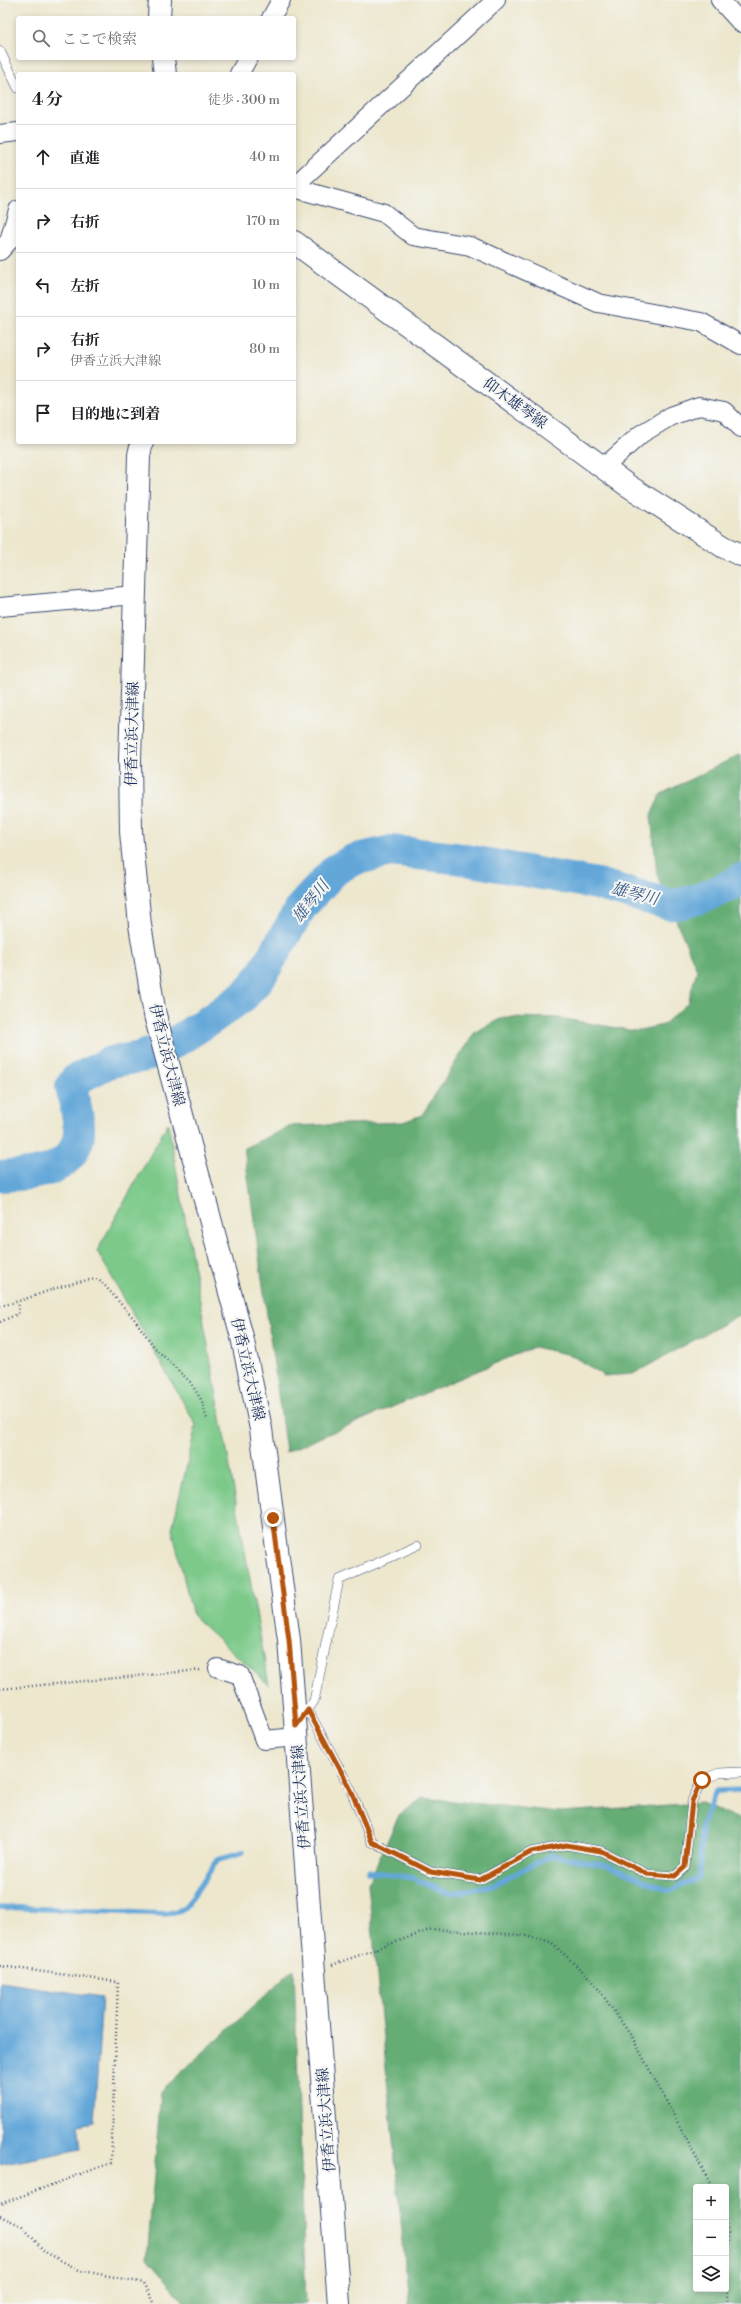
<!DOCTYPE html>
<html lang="ja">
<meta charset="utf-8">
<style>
body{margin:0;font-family:"Libre Bodoni","Noto Serif JP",serif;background:#f6f6f6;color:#202124}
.controls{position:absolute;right:12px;bottom:12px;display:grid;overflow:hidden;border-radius:4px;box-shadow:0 2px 6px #0003}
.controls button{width:36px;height:36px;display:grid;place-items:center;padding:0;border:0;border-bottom:1px solid #e0e0e0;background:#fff;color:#202124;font:20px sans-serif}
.stop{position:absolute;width:12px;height:12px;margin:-9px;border:3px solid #b45309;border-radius:50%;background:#fff}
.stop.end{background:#b45309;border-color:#fff;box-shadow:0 1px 4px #0008}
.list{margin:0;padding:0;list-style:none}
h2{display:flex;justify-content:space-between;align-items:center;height:52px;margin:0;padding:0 16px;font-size:17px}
h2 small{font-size:13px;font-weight:400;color:#757577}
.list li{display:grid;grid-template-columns:26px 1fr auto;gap:12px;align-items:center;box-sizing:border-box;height:64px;padding:0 16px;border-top:1px solid #e0e0e0}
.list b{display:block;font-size:15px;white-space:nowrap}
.list p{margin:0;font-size:13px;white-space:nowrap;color:#757577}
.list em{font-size:13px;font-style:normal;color:#757577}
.icon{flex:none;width:22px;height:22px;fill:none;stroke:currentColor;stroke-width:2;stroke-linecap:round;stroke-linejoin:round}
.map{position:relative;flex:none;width:741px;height:2304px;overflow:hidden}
.search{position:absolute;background:#fff;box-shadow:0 2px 6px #0003;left:16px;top:16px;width:280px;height:44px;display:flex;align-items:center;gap:10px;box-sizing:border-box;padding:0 14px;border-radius:4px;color:#757577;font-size:15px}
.panel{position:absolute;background:#fff;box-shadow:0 2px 6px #0003;left:16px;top:72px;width:280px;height:372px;border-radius:4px}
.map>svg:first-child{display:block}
.green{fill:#7cc989;stroke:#4c7c74}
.forest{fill:#65ad75;stroke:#406e6a;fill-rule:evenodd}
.water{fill:#64a7d9;stroke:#406b9c}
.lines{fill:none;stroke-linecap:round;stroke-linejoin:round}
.stream{stroke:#64a7d9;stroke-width:5.5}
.river{stroke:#64a7d9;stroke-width:32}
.service-casing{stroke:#3a4b6f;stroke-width:10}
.minor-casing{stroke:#3a4b6f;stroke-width:20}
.secondary-casing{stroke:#3a4b6f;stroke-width:24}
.primary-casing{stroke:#3a4b6f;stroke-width:24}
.path{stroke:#3a4b6f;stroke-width:2.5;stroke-dasharray:1 3;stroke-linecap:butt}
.service{stroke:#fff;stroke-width:9}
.minor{stroke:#fff;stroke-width:18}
.secondary{stroke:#fff;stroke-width:22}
.primary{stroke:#fff;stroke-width:22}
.route{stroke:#b45309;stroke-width:5}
.labels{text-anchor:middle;stroke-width:4;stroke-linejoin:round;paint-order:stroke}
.street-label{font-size:15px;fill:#1b2f5e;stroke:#f6f6f2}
.water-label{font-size:16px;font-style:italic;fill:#355989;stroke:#f6f6f2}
</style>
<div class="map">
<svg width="741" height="2304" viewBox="0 0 741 2304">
<rect width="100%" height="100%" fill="#f6f6f2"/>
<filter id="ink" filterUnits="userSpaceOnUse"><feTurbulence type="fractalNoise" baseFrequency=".025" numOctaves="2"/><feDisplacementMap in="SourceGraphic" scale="8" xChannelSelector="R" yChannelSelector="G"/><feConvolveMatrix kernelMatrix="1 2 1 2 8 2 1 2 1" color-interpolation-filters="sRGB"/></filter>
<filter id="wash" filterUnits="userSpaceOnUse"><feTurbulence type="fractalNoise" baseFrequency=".012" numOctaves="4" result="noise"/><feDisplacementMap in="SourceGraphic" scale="16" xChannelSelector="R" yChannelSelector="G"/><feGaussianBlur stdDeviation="0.9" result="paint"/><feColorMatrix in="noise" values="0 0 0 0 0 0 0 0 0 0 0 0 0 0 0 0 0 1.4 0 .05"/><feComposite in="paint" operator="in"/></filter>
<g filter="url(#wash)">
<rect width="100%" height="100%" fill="#ede7ce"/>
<path class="green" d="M168,1123l101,562 -76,-69 -21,-87 24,-104 -99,-174z"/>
<path class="forest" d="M741,754v560l-108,60 -29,2 -33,-21 -37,-8 -248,105 -42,-304 47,-22 112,-4 19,-7 53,-83 29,-15 55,1 76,13 28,-6 25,-22 9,-33 -40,-95 -6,-60 10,-21z
M423,1798l137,14 142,-9 39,17v484h-332l-41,-420 31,-69zM696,2187h30v102h-30z
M294,1969l12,335h-120l-39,-45 14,-168z"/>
<path class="water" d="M0,1982l102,15 -8,125 -16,3 3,24 -81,16z"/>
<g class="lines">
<path class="stream" d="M368,1871l45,7 38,16 41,-9 60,-30 58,11 59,25 30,-13 3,-53 14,-34 25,-1
M0,1907l166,7 18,-5 34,-50 25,-7"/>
<path class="river" d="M0,1176c30,-2 67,-1 78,-36 4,-13 -4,-39 -7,-53l4,-7 35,-18 31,-5 26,-10 40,-25 37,-26 17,-20 41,-70 33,-36 18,-10 38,-9 64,7 142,26 71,20c19,2 56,-14 73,-25"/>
</g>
</g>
<g filter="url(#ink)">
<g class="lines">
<defs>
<path id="service" d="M0,51l18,37
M308,1710l42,78 22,54 59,30 49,8 51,-28 35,-7 35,6 46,23 28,2 10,-9 7,-66 10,-21 17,-7 22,-1
M305,1714l9,-13 25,-121 79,-35"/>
<path id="minor" d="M720,0l21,23
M271,18l10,-18
M239,74l9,-16
M0,134l18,-2
M294,186l202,-186
M294,188l90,25 29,23 57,10 128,57 103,19 40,23
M0,251l9,-10 9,-31
M603,468l38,-34 30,-18 28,-10 25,5 17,17
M0,607l135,-12
M218,1668l22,7 24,65 33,-3"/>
<path id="secondary" d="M294,242l333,243 97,62 17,8"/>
<path id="primary" d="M159,18l1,-18
M163,58l2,16
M142,442l-3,13 -9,305 1,72 9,93 15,90 87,322 19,92 28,211 50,664"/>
</defs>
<use href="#service" class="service-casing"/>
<use href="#minor" class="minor-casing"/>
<use href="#secondary" class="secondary-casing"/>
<use href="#primary" class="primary-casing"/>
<path class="path" d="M0,1306c33,-7 65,-25 99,-27l36,41 20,28 35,34 12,19 5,19
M0,1322l18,-8 1,-12
M0,1689l201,-19
M332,1965l100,-36 89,6 30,7 41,38 40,57 80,150
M0,1966l118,16 -7,181 -111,41
M0,2216l22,10 23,26 34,18 65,13 11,21
M726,2225l2,8 -1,71"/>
<use href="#service" class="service"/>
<use href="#minor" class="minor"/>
<use href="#secondary" class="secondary"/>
<use href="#primary" class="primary"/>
</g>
</g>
<g class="lines" filter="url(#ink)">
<path class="route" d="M273,1518l16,122 7,86 12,-16 42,78 22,54 59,30 49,8 51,-28 35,-7 35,6 46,23 28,2 10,-9 7,-66 10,-21"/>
</g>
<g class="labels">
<g class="street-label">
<text transform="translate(515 403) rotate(36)" y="5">仰木雄琴線</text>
<text transform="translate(132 734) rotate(-89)" y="5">伊香立浜大津線</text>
<text transform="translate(167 1055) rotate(76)" y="5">伊香立浜大津線</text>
<text transform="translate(248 1369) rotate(77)" y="5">伊香立浜大津線</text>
<text transform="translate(301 1797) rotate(-94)" y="5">伊香立浜大津線</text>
<text transform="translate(326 2120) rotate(-94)" y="5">伊香立浜大津線</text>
</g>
<g class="water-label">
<text transform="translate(635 893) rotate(14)" y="6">雄琴川</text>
<text transform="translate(310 901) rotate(-52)" y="6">雄琴川</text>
</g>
</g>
</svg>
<div class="controls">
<button>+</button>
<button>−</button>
<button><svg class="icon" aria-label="layers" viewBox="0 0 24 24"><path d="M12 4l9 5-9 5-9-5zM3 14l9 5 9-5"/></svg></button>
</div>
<div class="stop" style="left:702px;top:1780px"></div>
<div class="stop end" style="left:273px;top:1518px"></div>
<div class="search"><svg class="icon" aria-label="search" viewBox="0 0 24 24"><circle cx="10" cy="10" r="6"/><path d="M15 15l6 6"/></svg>ここで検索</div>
<section class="panel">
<h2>4 分<small>徒歩 · 300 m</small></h2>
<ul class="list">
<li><svg class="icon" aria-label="ahead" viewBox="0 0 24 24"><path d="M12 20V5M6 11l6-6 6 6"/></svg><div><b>直進</b></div><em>40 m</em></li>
<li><svg class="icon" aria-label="right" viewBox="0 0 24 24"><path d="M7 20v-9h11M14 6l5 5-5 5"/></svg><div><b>右折</b></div><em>170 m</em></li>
<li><svg class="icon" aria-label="left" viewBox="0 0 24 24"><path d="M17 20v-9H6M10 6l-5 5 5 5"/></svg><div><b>左折</b></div><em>10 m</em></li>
<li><svg class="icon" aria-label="right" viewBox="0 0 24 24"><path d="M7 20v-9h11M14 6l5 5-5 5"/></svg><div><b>右折</b><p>伊香立浜大津線</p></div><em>80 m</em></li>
<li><svg class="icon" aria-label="arrive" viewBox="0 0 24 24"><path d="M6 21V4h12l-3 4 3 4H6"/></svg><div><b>目的地に到着</b></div></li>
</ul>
</section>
</div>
